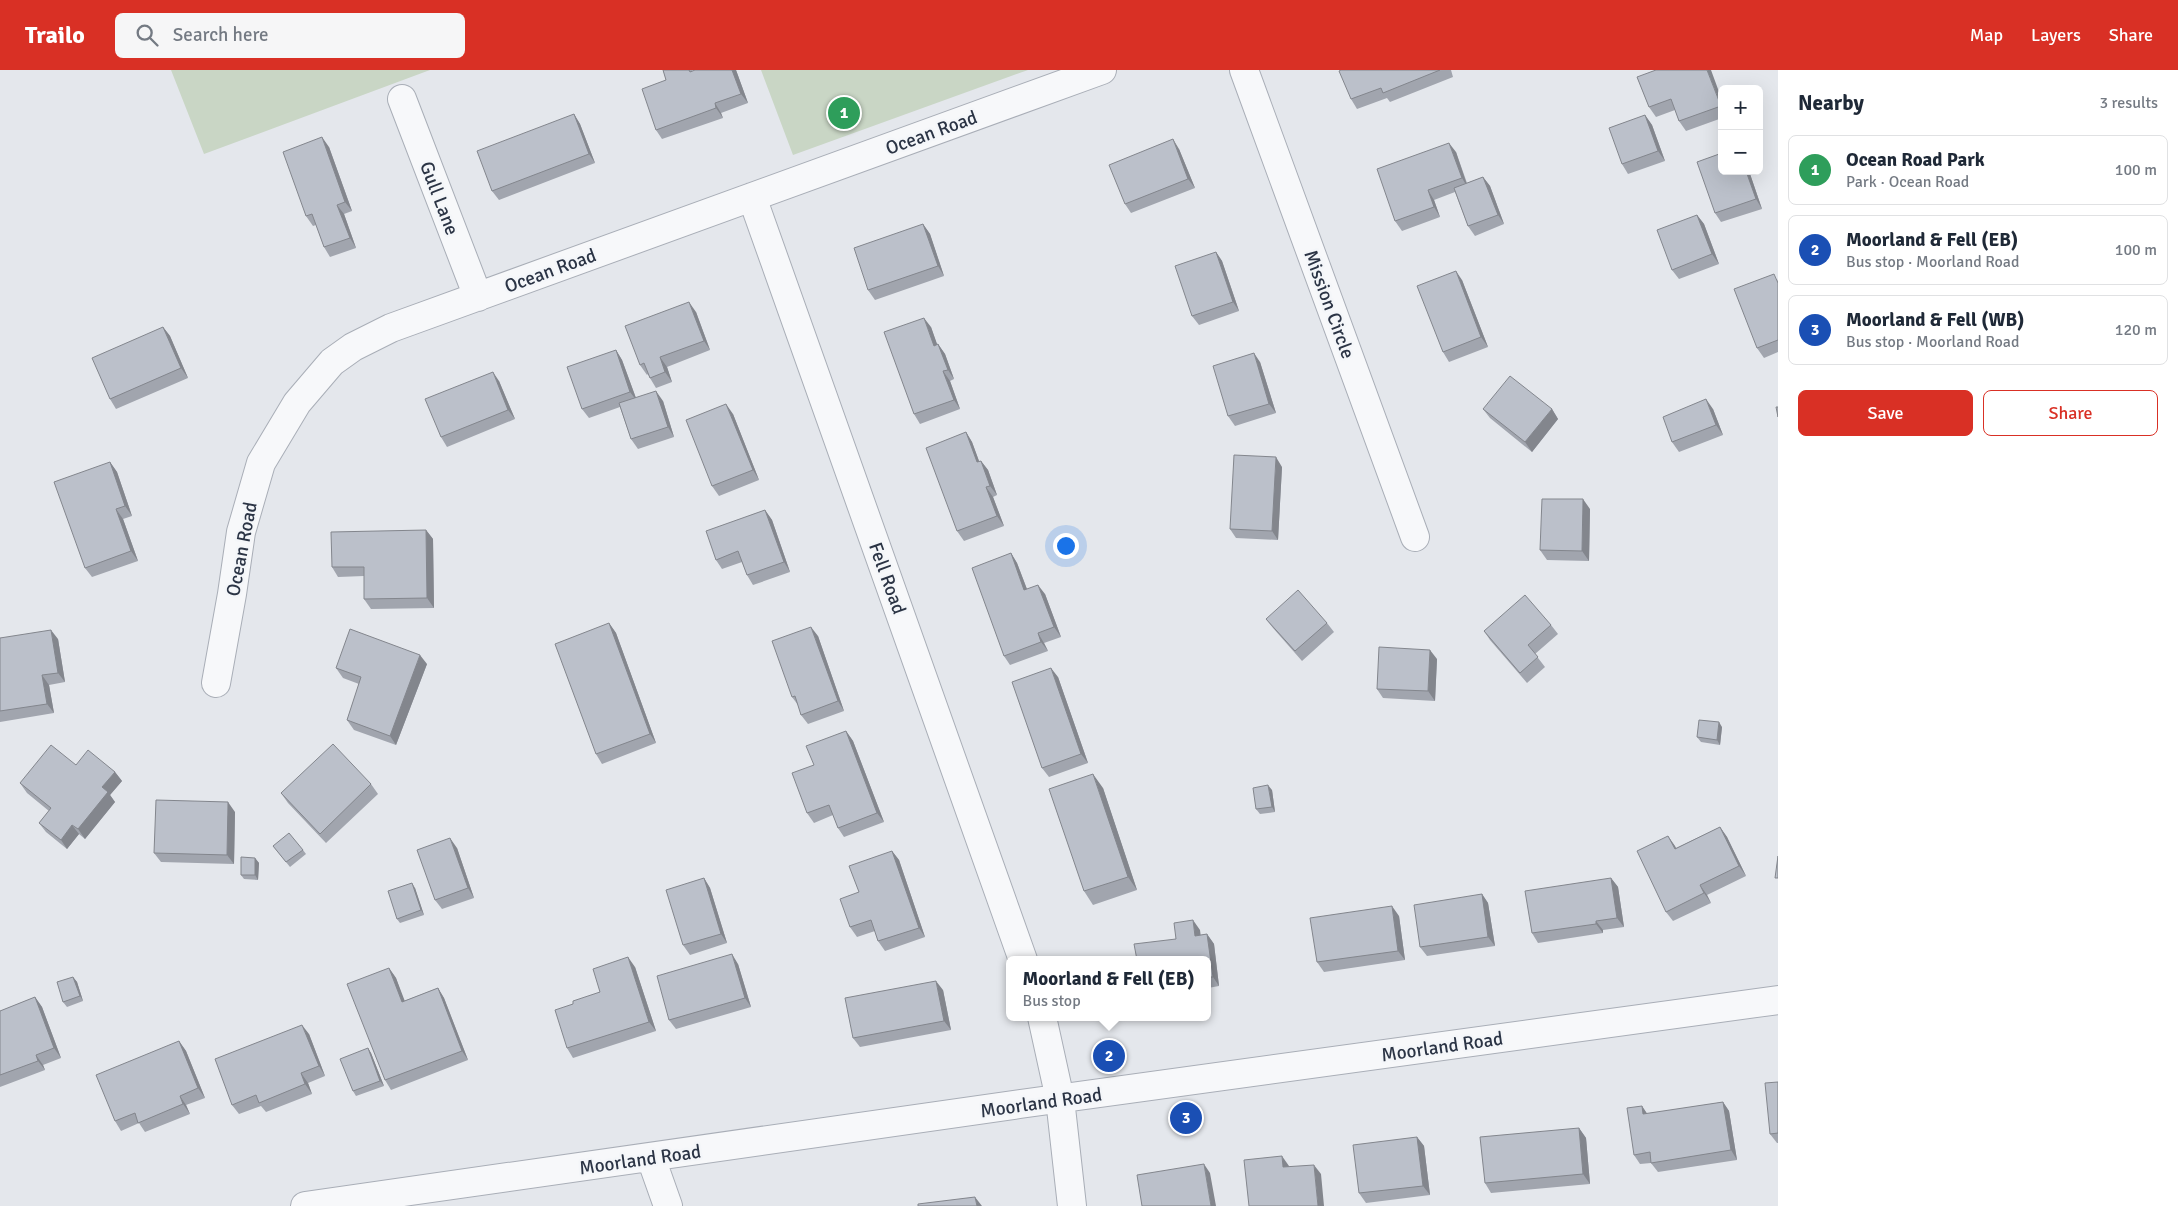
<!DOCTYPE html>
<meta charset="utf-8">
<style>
body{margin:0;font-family:Signika,sans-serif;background:#f6f6f7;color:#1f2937}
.controls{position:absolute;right:15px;top:15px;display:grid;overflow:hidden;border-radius:8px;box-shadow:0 5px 20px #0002}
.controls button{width:45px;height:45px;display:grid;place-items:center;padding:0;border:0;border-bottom:1px solid #e0e1e3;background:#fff;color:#1f2937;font:25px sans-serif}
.you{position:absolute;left:1065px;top:475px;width:18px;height:18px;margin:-12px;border:4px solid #fff;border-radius:50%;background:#1a73e8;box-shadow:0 0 0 8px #1a73e833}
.badge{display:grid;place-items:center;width:32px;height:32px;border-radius:50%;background:#d93025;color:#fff;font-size:16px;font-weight:700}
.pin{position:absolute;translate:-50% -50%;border:2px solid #fff;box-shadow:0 1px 5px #0006}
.popup{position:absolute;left:1006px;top:886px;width:205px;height:65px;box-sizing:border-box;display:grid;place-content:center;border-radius:8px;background:#fff;filter:drop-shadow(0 1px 4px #0005);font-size:16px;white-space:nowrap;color:#747a83}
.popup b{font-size:19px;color:#1f2937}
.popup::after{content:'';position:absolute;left:50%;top:100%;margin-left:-10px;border:10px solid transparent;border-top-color:#fff}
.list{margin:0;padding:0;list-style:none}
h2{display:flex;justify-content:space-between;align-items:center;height:65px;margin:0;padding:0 20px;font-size:21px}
h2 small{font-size:16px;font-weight:400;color:#747a83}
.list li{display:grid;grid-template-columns:32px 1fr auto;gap:15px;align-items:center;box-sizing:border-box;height:70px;margin:0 10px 10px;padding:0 10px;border:1px solid #e0e1e3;border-radius:8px}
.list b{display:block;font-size:19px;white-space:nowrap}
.list p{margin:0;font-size:16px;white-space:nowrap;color:#747a83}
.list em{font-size:16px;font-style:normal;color:#747a83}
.actions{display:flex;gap:10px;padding:15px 20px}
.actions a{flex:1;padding:11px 0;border:1px solid #d93025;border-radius:8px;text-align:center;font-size:18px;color:#d93025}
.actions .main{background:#d93025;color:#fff}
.icon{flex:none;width:28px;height:28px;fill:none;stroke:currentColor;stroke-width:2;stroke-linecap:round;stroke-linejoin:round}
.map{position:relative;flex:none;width:1778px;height:1136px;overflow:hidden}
header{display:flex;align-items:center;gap:30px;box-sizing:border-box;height:70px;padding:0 25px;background:#d93025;color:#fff}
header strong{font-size:24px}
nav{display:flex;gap:28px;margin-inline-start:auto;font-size:18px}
.search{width:350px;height:45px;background:#f6f6f7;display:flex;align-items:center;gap:12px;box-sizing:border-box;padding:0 18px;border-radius:8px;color:#747a83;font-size:19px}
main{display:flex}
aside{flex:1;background:#fff}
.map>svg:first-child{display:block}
.green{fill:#c9d6c5}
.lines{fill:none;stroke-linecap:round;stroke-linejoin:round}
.minor-casing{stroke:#a9aeb7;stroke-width:30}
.minor{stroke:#f7f8fa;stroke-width:28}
.wall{fill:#a1a5ae}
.shaded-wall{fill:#83868d}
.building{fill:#bbc0ca;stroke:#83868d}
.labels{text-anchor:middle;stroke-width:5;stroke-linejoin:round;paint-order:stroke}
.street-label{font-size:19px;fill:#2b3445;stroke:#f4f6f9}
</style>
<header>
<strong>Trailo</strong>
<div class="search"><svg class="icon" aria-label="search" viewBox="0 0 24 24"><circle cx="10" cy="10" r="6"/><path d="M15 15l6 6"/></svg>Search here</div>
<nav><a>Map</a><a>Layers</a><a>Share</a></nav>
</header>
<main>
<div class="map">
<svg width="1778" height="1136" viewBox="0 0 1778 1136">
<rect width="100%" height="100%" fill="#e4e7ec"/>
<path class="green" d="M171,0h259l-226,84z
M761,0h267l-235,85z"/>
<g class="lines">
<defs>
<path id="minor" d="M1244,0l171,467
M402,29l76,198
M752,127l271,763
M216,613l16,-89 9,-62 20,-69 36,-60 35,-41 21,-15 38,-19 711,-258
M1042,947l18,82 12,107
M651,1088l17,48
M305,1136l715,-102 758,-104"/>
</defs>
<use href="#minor" class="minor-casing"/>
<use href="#minor" class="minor"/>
</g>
<path class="wall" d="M663,0h29l1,1 43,-1 12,33 -27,10 2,5 -61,21 -6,-9 10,-50z
M1341,0h110l2,7 -63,25 -3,-4 -30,11 -6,-10z
M1637,7l85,23v18l-36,13 -7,-10 -4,-11 -19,7 -7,-10z
M574,44l6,10 15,39 -96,37 -7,-9z
M1645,45l7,10 13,36 -37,13 -6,-10z
M329,77l23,64 -8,3 12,34 -26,9 -6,-10 -8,-22 -3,1 -7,-10z
M1179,79l16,39 -64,25 -6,-9z
M1456,82l11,31 16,-6 7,9 14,38 -29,12 -7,-10 -13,-34 -21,8 6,17 -38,14 -7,-10z
M1749,101l13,38 -41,13 -6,-9z
M1697,145l7,9 15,40 -40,15 -7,-9z
M923,154l7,10 14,42 -69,24 -7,-10z
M1216,182l6,9 17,50 -40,14 -7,-9z
M1778,209v73l-14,6 -7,-10z
M1462,210l26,67 -39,15 -6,-10z
M696,242l14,38 -43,17 5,15 -16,6 -6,-10 -2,-4 -1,1 -7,-10z
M163,257l7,9 18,42 -72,31 -6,-10z
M931,257l6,18 1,-1 7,10 9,25 -4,2 10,28 -40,15 -6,-10z
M616,280l6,10 14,38 27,3 11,36 -36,12 -7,-10 -11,-32 -31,11 -7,-9z
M1260,292l16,51 -41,13 -7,-10z
M499,311l16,38 -68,28 -6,-10z
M1483,339h69l6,10 -26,33 -42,-34z
M1713,339l10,26 -44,17 -7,-10z
M733,344l26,66 -40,16 -7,-10z
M966,362l6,10 7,19h2l7,9 9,25 -4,2 11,29 -40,15 -7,-10z
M110,392l7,10 15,44 -9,3 15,42 -46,16 -7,-9z
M1282,397l-4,73 -42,-2 -6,-9z
M1590,439l-1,52 -42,-1 -7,-10z
M765,440l7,10 18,52 -37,13 -6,-10 -5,-13 -20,7 -6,-9z
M426,460l7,9 1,69 -63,1 -7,-10v-23l-26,1 -6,-10z
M1011,483l6,10 10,26 18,5 16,43 -17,6 4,8 -38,14 -6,-9z
M1266,549l61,4 7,9 -32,29 -29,-33z
M609,553l7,10 40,110 -54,21 -6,-10z
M1551,555l7,9 -23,20 10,13 -18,16 -37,-43 -6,-9z
M818,566l26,75 -36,13 -7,-9 -3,-10 -6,-8z
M0,568l58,1 7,43 -16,3 5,28 -54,9z
M1437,589l-2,42 -52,-3 -6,-9z
M427,594l-31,81 -42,-15 -7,-10 12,-36 -16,-6 -7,-10z
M1058,607l30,86 -39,14 -7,-9z
M1722,657l-2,18 -19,-3 -4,-5z
M846,661l7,10 31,81 -40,15 -6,-9 -5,-13 -19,8 -7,-10 7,-48z
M76,695l39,7 7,9 -12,14 5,7 -30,37 -6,-5 -12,15 -21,-17 -7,-9 10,-12 -22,-18 -7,-10z
M371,714l7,10 -52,49 -38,-40 -7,-10z
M1103,718l34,102 -44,15 -9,-14z
M1272,720l3,22 -15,2 -4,-5z
M235,742l-1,52 -73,-2 -7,-9z
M1720,757l7,10 19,39 -39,19 4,8 -38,18 -7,-9 2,-76 8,12z
M273,776l30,4 3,4 -16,13z
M457,778l17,50 -32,11 -7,-9z
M892,781l7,9 26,77 -40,14 -7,-10 -3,-10 -18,6 -7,-10 9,-35z
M255,788l4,5 -1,17 -14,-1 -3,-4z
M704,808l6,10 17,55 -37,12 -7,-10z
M1611,808l7,9 6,40 -21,3v3l-65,10 -6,-10z
M415,818l9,27 -24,8 -3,-4z
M1482,824l6,9 7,43 -68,10 -7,-9z
M1399,846l6,44 -81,12 -7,-10z
M1200,860v5l7,-1 7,10 5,42 -11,2v-28l-32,-21z
M738,894l13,43 -75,22 -7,-9z
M635,897l21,64 -83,27 -6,-10 6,-44 27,-12z
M389,898l7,10 8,23 34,-13 6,10 24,62 -77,30 -6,-10z
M73,907l4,5 6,19 -16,6 -4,-5z
M943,920l8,40 -91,17 -7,-9z
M35,927l7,10 19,51 -18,7 2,5 -45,17v-76z
M309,964l16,42 -17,7 4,11 -46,18 -5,-6 -22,8 -7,-9z
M179,971l7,10 19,47 -19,7 4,9 -45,18 -6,-9 -18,8 -6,-10z
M368,978l3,5 13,33 -28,10 -3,-5z
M1778,1012v61h-1l-7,-9z
M1723,1032l6,9 8,49 -79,12 -7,-9 -11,1 -6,-9 8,-49 5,8z
M1579,1058l7,10 4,46 -99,9 -6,-10z
M1417,1067l7,9 6,49 -64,8 -7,-10z"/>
<path class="shaded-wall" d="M732,0h4l12,33 -7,-9z
M1707,0h4l11,30v8z
M715,33l6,10 2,5 -7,-10z
M574,44l6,10 15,39 -6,-9z
M1645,45l7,10 13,36 -7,-10z
M322,67l7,10 23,64 -7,-9z
M1173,69l6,10 16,39 -7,-9z
M1449,73l7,9 12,36 -6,-10z
M1746,101h3l13,38 -6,-10z
M1483,107l7,9 14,38 -6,-9z
M1428,120l6,10 6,17 -6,-10z
M337,135l7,9 12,34 -6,-10z
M1697,145l7,9 15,40 -7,-10z
M923,154l7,10 14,42 -6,-10z
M1216,182l6,9 17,50 -6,-9z
M1456,201l6,9 26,67 -7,-10z
M689,232l7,10 14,38 -6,-9z
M924,248l7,9 10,28 -7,-9z
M163,257l7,9 18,42 -7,-10z
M938,274l7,10 9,25 -6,-9z
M616,280l6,10 15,41 -7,-9z
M1254,283l6,9 16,51 -7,-9z
M660,287l7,10 5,15 -7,-10z
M943,301l7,10 10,28 -6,-9z
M493,302l6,9 16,38 -7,-9z
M656,321l7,10 11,36 -6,-10z
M1706,329l7,10 10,26 -7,-10z
M726,334l7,10 26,66 -6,-10z
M1552,339l6,10 -26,33 -7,-10z
M966,362l6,10 11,30 -6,-10z
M1276,387l6,10 -4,73 -6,-9z
M981,391l7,9 9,25 -7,-9z
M110,392l7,10 15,44 -7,-10z
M986,417l7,10 11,29 -7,-10z
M1583,429l7,10 -1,52 -7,-10z
M116,439l7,10 15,42 -7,-10z
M765,440l7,10 18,52 -6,-10z
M426,460l7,9 1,69 -7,-10z
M1011,483l6,10 14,37 -7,-10z
M1038,515l7,9 16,43 -7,-10z
M609,553l7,10 40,110 -6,-9z
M811,557l7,9 26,75 -6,-10z
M51,560l7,9 7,43 -7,-9z
M1038,563l6,10 4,8 -7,-9z
M1430,580l7,9 -2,42 -7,-10z
M420,585l7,9 -31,81 -6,-9z
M1051,598l7,9 30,86 -7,-9z
M42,605l7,10 5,28 -7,-9z
M1719,652l3,5 -2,18 -3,-5z
M846,661l7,10 31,81 -7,-9z
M115,702l7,9 -12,14 5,7 -30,37 -7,-10 24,-42z
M1093,704l10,14 34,102 -9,-13z
M1268,715l4,5 3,22 -3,-5z
M228,732l7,10 -1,52 -7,-9z
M72,755l7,9 -12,15 -6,-9z
M1720,757l7,10 19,39 -7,-10z
M1668,766l7,10 6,13 -6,-10z
M450,768l7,10 17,50 -6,-10z
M892,781l7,9 26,77 -6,-9z
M255,788l4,5 -1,17 -3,-5z
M704,808l6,10 17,55 -6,-9z
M1611,808l7,9 6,40 -7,-9z
M412,813l3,5 9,27 -3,-5z
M1700,815l7,10 4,8 -7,-10z
M1482,824l6,9 7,43 -7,-9z
M1392,836l7,10 6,44 -7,-9z
M1193,850l7,10 2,15 -7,-9z
M1596,851l7,9v3l-7,-9z
M1207,864l7,10 5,42 -6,-9z
M732,884l6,10 13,43 -6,-9z
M628,887l7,10 21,64 -7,-9z
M389,898l7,10 13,34 -7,-10z
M73,907l4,5 6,19 -3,-5z
M936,911l7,9 8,40 -7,-9z
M438,918l6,10 24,62 -6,-9z
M35,927l7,10 19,51 -7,-10z
M302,955l7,9 16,42 -6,-10z
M179,971l7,10 19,47 -7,-10z
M368,978l3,5 13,33 -4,-5z
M36,985l7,10 2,5 -7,-9z
M301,1003l7,10 4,11 -7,-10z
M180,1026l6,9 4,9 -7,-10z
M1723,1032l6,9 8,49 -6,-10z
M1642,1036l6,9 -5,-1z
M1579,1058l7,10 4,46 -7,-10z
M1417,1067l7,9 6,49 -7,-9z
M1282,1086l7,10 1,11 -7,-10z
M1204,1094l6,9 6,33h-5z
M1314,1095l7,9 3,32h-6z
M975,1127l7,9h-5z"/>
<path class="building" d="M663,0h26l1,2 5,-2h37l9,24 -26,9 1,5 -60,22 -14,-41 24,-9z
M1341,0h99l-57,23 -2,-5 -30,11 -12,-28z
M1656,0h51l14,36 -42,15 -8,-22 -22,8 -12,-30z
M574,44l15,40 -97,37 -15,-40z
M1645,45l13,36 -36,13 -13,-36z
M322,67l23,65 -8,3 13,33 -26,9 -12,-33 -6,2 -23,-64z
M1173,69l15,40 -63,25 -16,-39z
M1449,73l13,35 -34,12 6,17 -39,14 -18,-52z
M1722,83v18h24l10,28 -41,14 -18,-51z
M1483,107l15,38 -30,11 -14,-38z
M1697,145l15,39 -40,16 -15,-40z
M923,154l15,42 -70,24 -14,-42z
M1216,182l17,50 -41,14 -17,-50z
M1456,201l25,66 -38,15 -26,-66z
M1774,204l4,9v57l-21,8 -23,-59z
M689,232l15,39 -44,16 5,15 -15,6 -6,-15 -4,2 -15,-39z
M924,248l10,28 4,-2 10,26 -5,1 11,29 -40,14 -30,-82z
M163,257l18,41 -71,31 -18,-41z
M616,280l14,42 -48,17 -15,-42z
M1254,283l15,51 -41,12 -15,-50z
M493,302l15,38 -67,27 -16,-38z
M1510,306l42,33 -27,33 -42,-33z
M656,321l12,36 -37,12 -12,-36z
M1706,329l10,26 -44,17 -9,-25z
M726,334l27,66 -41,16 -26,-66z
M1776,337h2v10z
M966,362l11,30 4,-1 9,25 -4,1 11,29 -40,15 -31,-83z
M1234,385l42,2 -4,74 -42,-2z
M110,392l15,44 -9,3 15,42 -46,17 -31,-86z
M1542,429h41l-1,52 -42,-1z
M765,440l19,52 -37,13 -9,-24 -22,9 -10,-29z
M426,460l1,68 -63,1v-32h-32l-1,-35z
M1011,483l13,37 14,-5 16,42 -16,6 3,9 -37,14 -32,-88z
M1298,520l29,33 -32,28 -29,-32z
M1525,525l26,30 -23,20 10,12 -18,16 -36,-42z
M609,553l41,111 -54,20 -41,-110z
M811,557l27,74 -37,14 -6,-19 -3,1 -20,-56z
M350,559l70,26 -30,81 -43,-16 14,-43 -25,-9z
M51,560l7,43 -16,2 5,29 -47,7v-73z
M1379,577l51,3 -2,41 -51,-2z
M1051,598l30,86 -39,14 -30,-86z
M1699,650l20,2 -2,18 -20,-3z
M846,661l31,82 -39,15 -9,-23 -22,8 -15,-40 22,-8 -8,-19z
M333,674l38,40 -51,50 -39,-41z
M51,675l25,20 12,-15 27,22 -13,15 6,5 -30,37 -6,-4 -11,15 -22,-17 12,-15 -31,-25z
M1093,704l35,103 -44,14 -35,-102z
M1268,715l4,22 -16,2 -3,-21z
M156,730l72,2 -1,53 -73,-2z
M1720,757l19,39 -39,19 4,8 -38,19 -29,-61 31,-15 7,13z
M289,763l14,17 -17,12 -13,-16z
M450,768l18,50 -33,12 -18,-50z
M892,781l27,77 -41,13 -7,-21 -21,7 -10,-28 19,-7 -10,-26z
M1778,786v22h-3z
M241,787l14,1v17h-14z
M704,808l17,56 -38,11 -17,-55z
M1611,808l6,40 -21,3v3l-64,9 -7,-42z
M412,813l9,27 -24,9 -9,-28z
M1482,824l6,43 -68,10 -6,-42z
M1392,836l6,45 -81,11 -7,-44z
M1193,850l2,16 12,-2 6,43h-5v-17h-71l-3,-16 42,-5 -2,-16z
M732,884l13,44 -76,22 -12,-44z
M628,887l21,65 -82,26 -12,-38 18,-6v-3l27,-9 -7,-23z
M389,898l13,34 36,-14 24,63 -77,29 -38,-96z
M73,907l7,19 -17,6 -6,-20z
M936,911l8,40 -91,17 -8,-40z
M35,927l19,51 -18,7 2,6 -38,14v-64z
M302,955l17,41 -18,7 4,11 -46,19 -3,-8 -24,10 -17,-46z
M179,971l19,47 -18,8 3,8 -45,19 -3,-10 -20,8 -19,-46z
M368,978l12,33 -27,10 -13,-32z
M1778,1012v51l-8,1 -5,-51z
M1723,1032l8,48 -80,13 -1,-11 -16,3 -7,-47 15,-2 1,8z
M1579,1058l4,46 -98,9 -5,-46z
M1417,1067l6,49 -64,7 -6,-48z
M1282,1086l1,11 31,-2 4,41h-69l-5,-46z
M1204,1094l7,42h-69l-5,-31z
M975,1127l2,9h-59v-2z"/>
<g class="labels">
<g class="street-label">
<text transform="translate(931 62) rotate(-20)" y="7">Ocean Road</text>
<text transform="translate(440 128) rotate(69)" y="7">Gull Lane</text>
<text transform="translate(550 200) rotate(-20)" y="7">Ocean Road</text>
<text transform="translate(1330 234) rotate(70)" y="7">Mission Circle</text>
<text transform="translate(241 479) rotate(-79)" y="7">Ocean Road</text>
<text transform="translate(888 508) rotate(70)" y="7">Fell Road</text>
<text transform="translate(1442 976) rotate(-8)" y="7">Moorland Road</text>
<text transform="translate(1041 1032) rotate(-8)" y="7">Moorland Road</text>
<text transform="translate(640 1089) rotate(-8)" y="7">Moorland Road</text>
</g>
</g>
</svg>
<div class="controls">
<button>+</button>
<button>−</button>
</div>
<div class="you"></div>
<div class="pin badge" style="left:844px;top:43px;background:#2e9e5b">1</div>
<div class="pin badge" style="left:1109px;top:986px;background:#1a4fb4">2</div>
<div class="popup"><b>Moorland &amp; Fell (EB)</b>Bus stop</div>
<div class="pin badge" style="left:1186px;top:1048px;background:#1a4fb4">3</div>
</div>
<aside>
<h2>Nearby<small>3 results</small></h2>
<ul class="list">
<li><span class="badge" style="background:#2e9e5b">1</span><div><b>Ocean Road Park</b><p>Park · Ocean Road</p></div><em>100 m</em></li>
<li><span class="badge" style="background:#1a4fb4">2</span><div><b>Moorland &amp; Fell (EB)</b><p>Bus stop · Moorland Road</p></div><em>100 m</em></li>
<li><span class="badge" style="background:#1a4fb4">3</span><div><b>Moorland &amp; Fell (WB)</b><p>Bus stop · Moorland Road</p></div><em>120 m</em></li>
</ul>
<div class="actions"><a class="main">Save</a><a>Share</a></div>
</aside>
</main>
